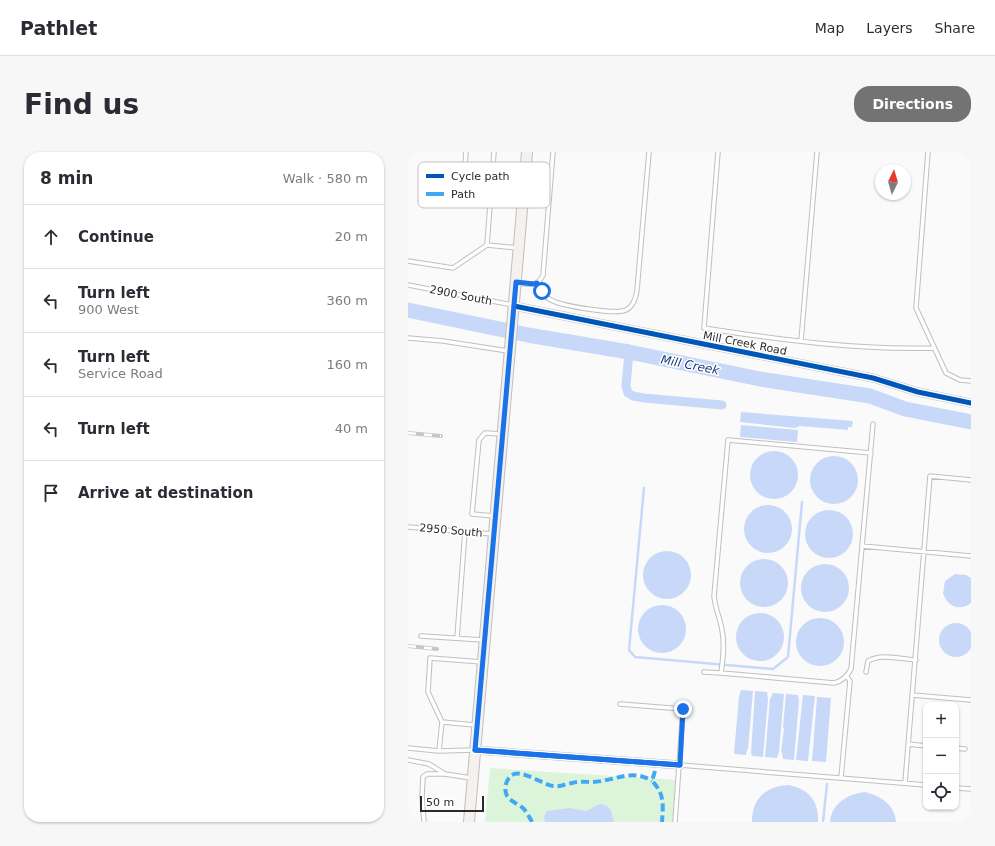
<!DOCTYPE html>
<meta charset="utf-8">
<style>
body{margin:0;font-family:"DejaVu Sans",sans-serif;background:#f7f7f7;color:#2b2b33}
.controls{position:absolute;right:12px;bottom:12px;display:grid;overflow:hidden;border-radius:8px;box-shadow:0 1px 3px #0004}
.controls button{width:36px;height:36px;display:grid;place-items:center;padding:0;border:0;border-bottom:1px solid #e1e1e2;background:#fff;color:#2b2b33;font:20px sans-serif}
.compass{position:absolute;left:467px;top:12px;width:36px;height:36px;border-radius:50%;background:#fff;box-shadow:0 1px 3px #0004;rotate:5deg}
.scale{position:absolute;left:12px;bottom:10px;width:64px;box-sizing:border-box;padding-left:4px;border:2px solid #2b2a2b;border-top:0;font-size:11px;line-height:14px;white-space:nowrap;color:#2b2a2b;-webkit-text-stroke:3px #fff;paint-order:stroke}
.stop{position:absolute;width:12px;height:12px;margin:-9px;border:3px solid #1a73e8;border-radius:50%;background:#fff}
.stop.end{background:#1a73e8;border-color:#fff;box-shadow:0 1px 4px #0008}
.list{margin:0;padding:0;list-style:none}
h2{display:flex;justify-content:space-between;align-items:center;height:52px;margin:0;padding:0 16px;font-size:17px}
h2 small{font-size:13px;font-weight:400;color:#7c7c81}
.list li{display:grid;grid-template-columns:26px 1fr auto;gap:12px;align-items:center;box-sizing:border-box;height:64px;padding:0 16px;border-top:1px solid #e1e1e2}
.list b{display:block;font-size:15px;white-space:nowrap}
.list p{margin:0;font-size:13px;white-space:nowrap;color:#7c7c81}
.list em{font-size:13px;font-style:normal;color:#7c7c81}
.icon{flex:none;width:22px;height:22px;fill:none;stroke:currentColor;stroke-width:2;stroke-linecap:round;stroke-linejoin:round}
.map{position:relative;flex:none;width:563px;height:670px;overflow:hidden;border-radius:16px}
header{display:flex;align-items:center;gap:24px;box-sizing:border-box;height:56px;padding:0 20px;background:#fff;border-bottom:1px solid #e1e1e2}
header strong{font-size:19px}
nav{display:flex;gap:22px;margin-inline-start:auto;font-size:14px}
.intro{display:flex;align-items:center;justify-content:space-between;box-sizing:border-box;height:96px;padding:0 24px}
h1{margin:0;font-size:28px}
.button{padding:10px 18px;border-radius:16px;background:#747374;color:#fff;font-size:14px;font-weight:700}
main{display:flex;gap:24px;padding:0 24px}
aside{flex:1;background:#fff;border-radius:16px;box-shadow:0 1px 3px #0004}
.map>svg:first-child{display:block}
.green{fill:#dcf5da}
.water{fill:#c8d8f9}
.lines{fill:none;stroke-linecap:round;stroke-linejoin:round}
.stream{stroke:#c8d8f9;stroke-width:2.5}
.canal{stroke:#c8d8f9;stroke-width:9}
.river{stroke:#c8d8f9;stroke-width:15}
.lane-casing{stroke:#c0bfc0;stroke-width:5.5}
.street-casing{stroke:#c0bfc0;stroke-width:9}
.secondary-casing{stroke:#c0bfc0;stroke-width:12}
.lane{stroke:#fefefe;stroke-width:3.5}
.street{stroke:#fefefe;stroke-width:7}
.secondary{stroke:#f4f1ef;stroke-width:10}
.rail-casing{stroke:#c7c7c7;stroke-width:4}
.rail{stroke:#fff;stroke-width:2.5;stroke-dasharray:8;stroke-linecap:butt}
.quiet{stroke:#3fa9f5;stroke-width:4;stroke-dasharray:8 4;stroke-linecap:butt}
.cycleway-casing{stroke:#fff;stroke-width:8}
.cycleway{stroke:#0057b8;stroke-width:5}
.route{stroke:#1a73e8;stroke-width:5}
.labels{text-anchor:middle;stroke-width:3;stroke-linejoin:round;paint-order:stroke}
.street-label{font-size:11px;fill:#2b2a2b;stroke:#fff}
.water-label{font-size:12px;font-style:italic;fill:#1a3778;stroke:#fff}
.key{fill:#fff;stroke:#bfbfbf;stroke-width:1}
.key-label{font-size:11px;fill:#2b2a2b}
</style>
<header>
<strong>Pathlet</strong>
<nav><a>Map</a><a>Layers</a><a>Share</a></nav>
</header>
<div class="intro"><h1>Find us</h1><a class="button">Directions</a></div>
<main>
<aside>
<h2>8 min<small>Walk · 580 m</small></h2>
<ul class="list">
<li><svg class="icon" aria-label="ahead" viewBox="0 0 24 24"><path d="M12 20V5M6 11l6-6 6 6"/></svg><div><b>Continue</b></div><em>20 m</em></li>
<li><svg class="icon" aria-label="left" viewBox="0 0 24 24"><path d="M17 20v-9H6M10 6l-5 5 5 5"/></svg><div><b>Turn left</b><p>900 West</p></div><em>360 m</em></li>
<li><svg class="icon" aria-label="left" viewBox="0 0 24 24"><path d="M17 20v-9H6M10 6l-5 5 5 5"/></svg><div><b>Turn left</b><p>Service Road</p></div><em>160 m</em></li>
<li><svg class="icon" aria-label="left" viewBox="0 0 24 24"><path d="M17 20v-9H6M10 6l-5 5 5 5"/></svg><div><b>Turn left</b></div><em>40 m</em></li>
<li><svg class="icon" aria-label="arrive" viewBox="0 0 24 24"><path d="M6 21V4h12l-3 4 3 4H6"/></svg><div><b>Arrive at destination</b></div></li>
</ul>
</aside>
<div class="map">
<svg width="563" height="670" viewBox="0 0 563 670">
<rect width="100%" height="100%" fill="#fbfafb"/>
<path class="green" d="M82,616l187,12 -4,42h-188z"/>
<path class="water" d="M333,260l112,9 -1,6h-4v3l-48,-4 -5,2 -55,-6z
M333,273l57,5 -1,12 -57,-5z
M342 323a24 24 0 1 1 48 0a24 24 0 1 1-48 0Z
M402 328a24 24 0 1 1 48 0a24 24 0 1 1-48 0Z
M336 377a24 24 0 1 1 48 0a24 24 0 1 1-48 0Z
M397 382a24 24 0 1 1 48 0a24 24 0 1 1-48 0Z
M235 423a24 24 0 1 1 48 0a24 24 0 1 1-48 0Z
M332 431a24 24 0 1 1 48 0a24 24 0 1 1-48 0Z
M393 436a24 24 0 1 1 48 0a24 24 0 1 1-48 0Z
M547,422l11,1 5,3v25c-12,9 -24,3 -28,-10l2,-12z
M230 477a24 24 0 1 1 48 0a24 24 0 1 1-48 0Z
M328 485a24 24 0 1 1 48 0a24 24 0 1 1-48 0Z
M388 490a24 24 0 1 1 48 0a24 24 0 1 1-48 0Z
M531 488a17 17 0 1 1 34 0a17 17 0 1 1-34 0Z
M333,538l12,1 -5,58h-1l-1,6 -12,-1 5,-58z
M347,539l12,1 1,7 -5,58 -11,-1 -1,-3z
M365,541l11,1 -5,58 -2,6 -12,-1 5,-58z
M378,542l12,1 1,6 -5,59 -11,-1 -1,-7h-1l3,-23 -1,-2z
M395,543l12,1 -7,65 -12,-1z
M409,545l14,1 -5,64 -14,-1z
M380,633c20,4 31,15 30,37h-66c0,-24 13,-35 36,-37z
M457,640c16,4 30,13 31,30h-66c2,-19 18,-28 35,-30z
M192,652c11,1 12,9 14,18h-69l-1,-5 3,-6 23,-3 16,3z"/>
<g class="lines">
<path class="stream" d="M236,336l-15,162 6,7 138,12 15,-12 14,-155
M415,670l4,-38"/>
<path class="canal" d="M221,200l-3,34 2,7 5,3 11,2 78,7"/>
<path class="river" d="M0,158l120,25 101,17 131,27 110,17 35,13 66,13"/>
<defs>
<path id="lane" d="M58,0l-3,40 28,2
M86,0l-7,93 30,3
M310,0l-14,176c76,12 153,22 230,20
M520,0l-12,156 30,65 14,7 11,1
M0,109l45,7 34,-23
M109,131c11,1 21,4 26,-8l10,-123
M129,131c4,7 8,15 16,18 11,5 63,14 73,9 8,-4 10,-12 11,-20l12,-138
M0,133l105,20
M0,186l35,3 65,10
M393,189l16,-189
M86,364l-22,-2 7,-74 6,-7 17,1
M0,375l85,7
M454,394l109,10
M13,484l62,4
M49,486l8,-107
M296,520l17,1c2,-14 4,-29 1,-43 -2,-12 -7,-22 -8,-34l14,-156 143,13
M458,520l2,-11c13,-8 33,-2 48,-1
M313,521l113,10c8,-2 13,-6 17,-14l22,-245
M504,543l59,5
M212,552l63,5 -8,113
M34,570l-14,-30 2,-34 52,4
M500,592l18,2
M0,596l31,3 35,-1
M548,596l9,1
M31,599l3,-29 33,3
M0,608l21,4 16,10 26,4
M272,613l246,20
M433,626l9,-97 -3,-4
M497,631l25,-307 41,4
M548,636l15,1
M16,670l-2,-26 1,-19 4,-3h17"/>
<path id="street" d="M106,154l359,72 45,14 53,11
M67,598l205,15"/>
<path id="secondary" d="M61,670l58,-670"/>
</defs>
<use href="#lane" class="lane-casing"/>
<use href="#street" class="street-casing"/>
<use href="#secondary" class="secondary-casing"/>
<use href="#lane" class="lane"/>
<use href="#street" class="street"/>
<use href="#secondary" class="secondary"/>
<defs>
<path id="rail" d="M0,281l33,3
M0,494l29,3"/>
</defs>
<use href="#rail" class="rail-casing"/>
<use href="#rail" class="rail"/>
<path class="quiet" d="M247,619l-3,10c13,13 11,24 10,41
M124,670c-2,-4 -5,-9 -8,-13 -5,-5 -13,-7 -17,-13 -2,-4 -2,-8 -1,-12 7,-24 34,1 48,2 6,1 12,-2 18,-3 7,-2 14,-1 21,-1 22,-1 39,-14 59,-1"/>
<defs>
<path id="cycleway" d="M106,154l359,72 45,14 53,11
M67,598l205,15"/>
</defs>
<use href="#cycleway" class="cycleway-casing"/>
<use href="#cycleway" class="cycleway"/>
</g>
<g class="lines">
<path class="route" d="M134,139l-5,-8 -3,1 -18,-2 -41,468 205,15 3,-56"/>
</g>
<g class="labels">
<g class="street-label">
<text transform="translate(53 143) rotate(11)" y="4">2900 South</text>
<text transform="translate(337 191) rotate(11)" y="4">Mill Creek Road</text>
<text transform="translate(43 378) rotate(5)" y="4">2950 South</text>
</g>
<g class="water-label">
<text transform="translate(282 213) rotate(11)" y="4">Mill Creek</text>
</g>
</g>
<rect x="10" y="10" width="132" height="46" rx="6" class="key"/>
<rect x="18" y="22" width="18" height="4" fill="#0057b8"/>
<rect x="18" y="40" width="18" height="4" fill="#3fa9f5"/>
<g class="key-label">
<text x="43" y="28">Cycle path</text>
<text x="43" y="46">Path</text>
</g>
</svg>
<div class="controls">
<button>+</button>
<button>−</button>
<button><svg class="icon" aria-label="locate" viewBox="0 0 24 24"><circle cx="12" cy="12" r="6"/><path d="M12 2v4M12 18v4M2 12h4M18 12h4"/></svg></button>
</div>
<svg class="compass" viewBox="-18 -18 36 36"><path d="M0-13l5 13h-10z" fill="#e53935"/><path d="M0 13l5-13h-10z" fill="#7c7c81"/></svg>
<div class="scale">50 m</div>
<div class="stop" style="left:134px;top:139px"></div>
<div class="stop end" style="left:275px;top:557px"></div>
</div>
</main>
